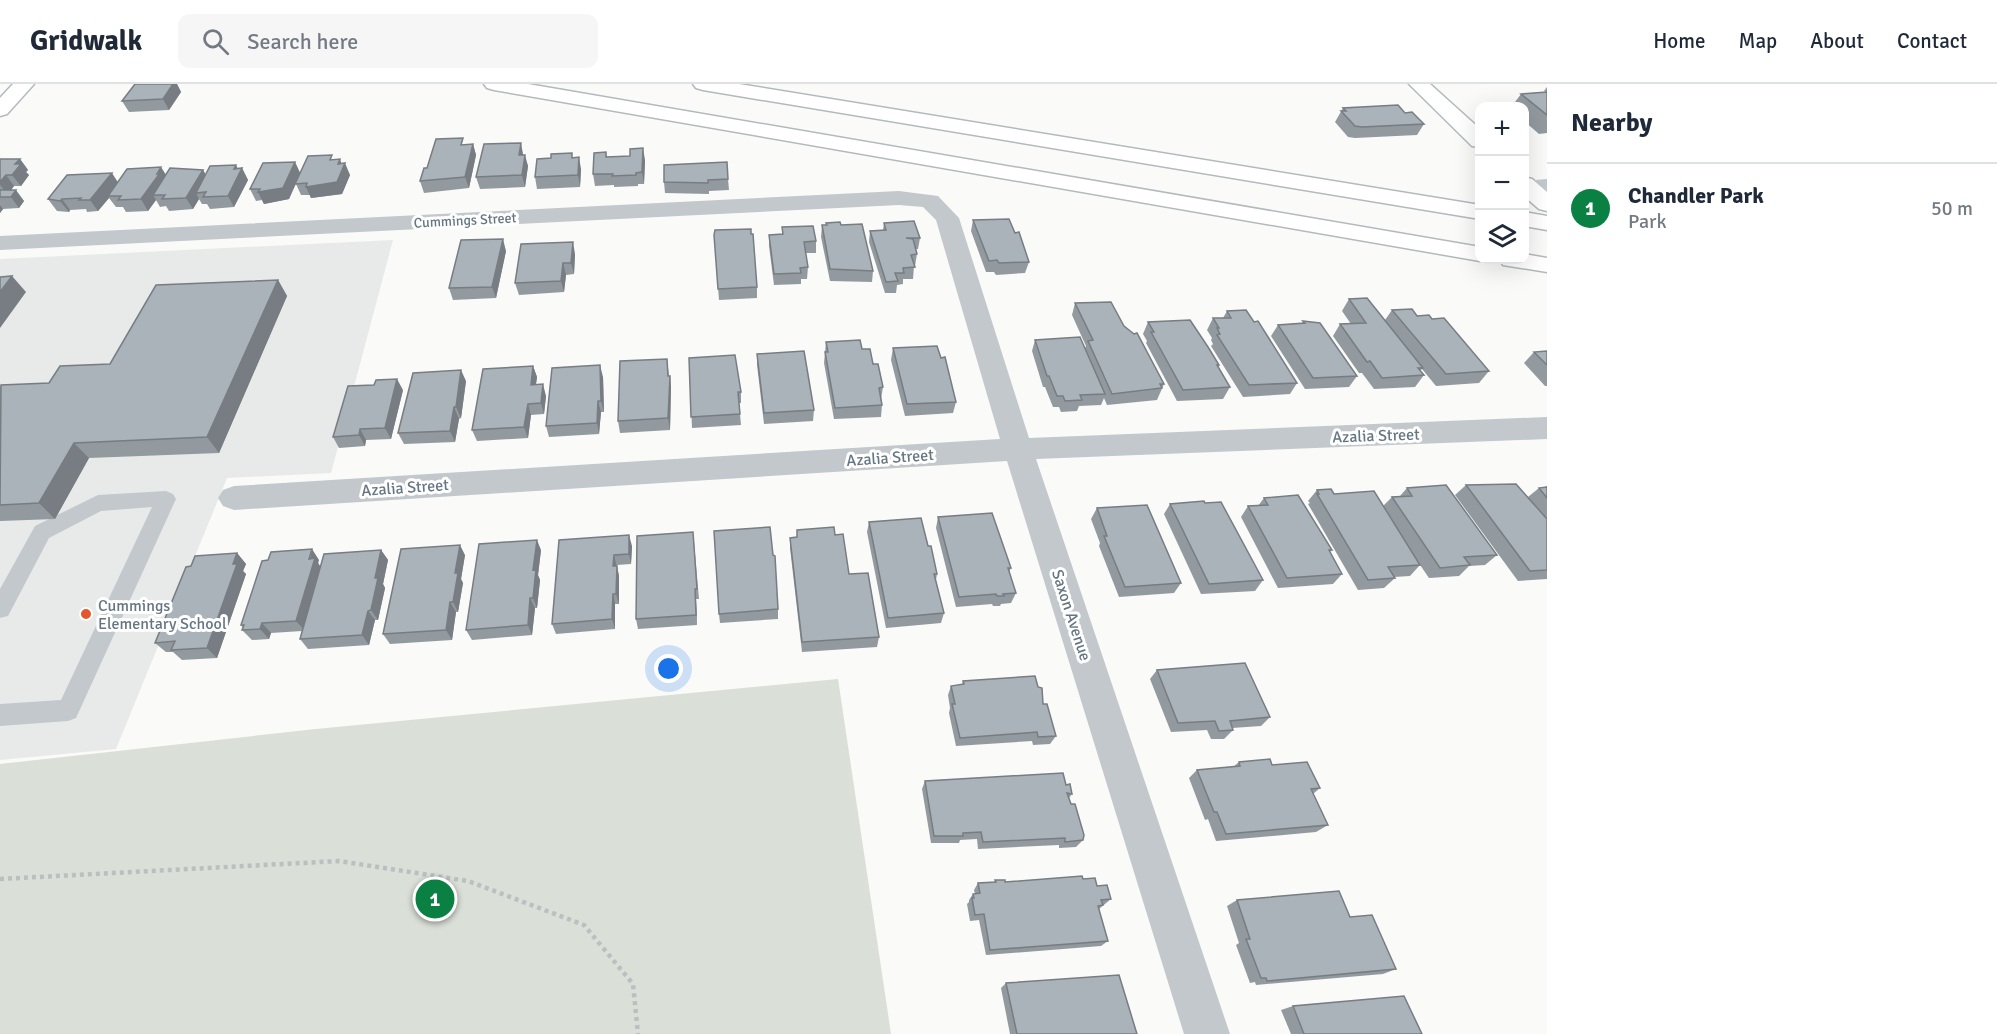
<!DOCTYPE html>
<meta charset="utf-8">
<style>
body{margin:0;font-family:Signika,sans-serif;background:#f6f6f7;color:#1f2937}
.controls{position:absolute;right:18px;top:18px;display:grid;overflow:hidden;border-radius:12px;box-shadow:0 6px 24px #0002}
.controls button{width:54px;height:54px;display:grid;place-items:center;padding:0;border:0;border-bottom:2px solid #e0e1e3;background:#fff;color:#1f2937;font:30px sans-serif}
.you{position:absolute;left:669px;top:585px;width:21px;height:21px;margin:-15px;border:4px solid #fff;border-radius:50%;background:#1a73e8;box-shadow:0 0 0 9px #1a73e833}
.badge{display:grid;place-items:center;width:39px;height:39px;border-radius:50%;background:#0b8043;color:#fff;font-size:20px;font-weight:700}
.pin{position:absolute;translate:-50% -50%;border:3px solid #fff;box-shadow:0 2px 6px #0006}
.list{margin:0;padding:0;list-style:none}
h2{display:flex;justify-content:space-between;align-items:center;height:78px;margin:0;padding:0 24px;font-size:26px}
h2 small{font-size:20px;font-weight:400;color:#747a83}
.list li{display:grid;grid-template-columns:39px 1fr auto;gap:18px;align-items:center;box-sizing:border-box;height:90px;padding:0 24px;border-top:2px solid #e0e1e3}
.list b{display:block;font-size:22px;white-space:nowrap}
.list p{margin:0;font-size:20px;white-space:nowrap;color:#747a83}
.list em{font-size:20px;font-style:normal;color:#747a83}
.icon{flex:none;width:33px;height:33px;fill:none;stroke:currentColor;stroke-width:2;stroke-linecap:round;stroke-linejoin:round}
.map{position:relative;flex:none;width:1547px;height:950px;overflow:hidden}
header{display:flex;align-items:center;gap:36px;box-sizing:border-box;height:84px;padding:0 30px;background:#fff;border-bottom:2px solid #e0e1e3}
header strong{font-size:28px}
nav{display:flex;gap:33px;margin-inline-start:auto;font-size:21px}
.search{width:420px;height:54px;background:#f6f6f7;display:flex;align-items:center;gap:15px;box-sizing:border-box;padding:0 21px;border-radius:12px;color:#747a83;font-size:22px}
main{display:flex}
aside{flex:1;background:#fff}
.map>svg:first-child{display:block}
.built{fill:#e8e9e9}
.green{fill:#dadfd7}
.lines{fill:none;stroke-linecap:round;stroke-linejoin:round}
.secondary-casing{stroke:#b3babf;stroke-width:3}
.highway-casing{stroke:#b4b9bd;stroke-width:3}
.path{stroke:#bbbfc2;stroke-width:4.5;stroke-dasharray:4 4;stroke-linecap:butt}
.lane{fill:#c3c8cc;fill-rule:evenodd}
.street{fill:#c3c8cc;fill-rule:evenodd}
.secondary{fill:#fff;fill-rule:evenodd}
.highway{fill:#fff;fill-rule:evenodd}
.wall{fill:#929a9f}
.shaded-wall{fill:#777d82}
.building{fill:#aab3b9;stroke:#777d82;stroke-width:1.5}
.poi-dot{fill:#e4572e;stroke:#fff;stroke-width:2}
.labels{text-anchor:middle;stroke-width:6;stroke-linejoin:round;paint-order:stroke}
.far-street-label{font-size:14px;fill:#657683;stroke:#fff}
.street-label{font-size:16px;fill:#657683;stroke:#fff}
.poi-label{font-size:16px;fill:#657683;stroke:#fff;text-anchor:start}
</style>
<header>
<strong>Gridwalk</strong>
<div class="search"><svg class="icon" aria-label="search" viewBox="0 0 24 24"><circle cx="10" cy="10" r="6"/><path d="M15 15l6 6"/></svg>Search here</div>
<nav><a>Home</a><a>Map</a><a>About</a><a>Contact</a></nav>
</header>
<main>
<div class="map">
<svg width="1547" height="950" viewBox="0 0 1547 950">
<rect width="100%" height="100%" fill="#fafaf8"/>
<path class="built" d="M393,156l-62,233 -104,5 -111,271 -116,11v-501z"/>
<path class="green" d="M838,595l53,355h-891v-270l316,-35z"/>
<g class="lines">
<defs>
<path id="secondary" d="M13,0h21l-27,30 -7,2v-18z
M1409,0h21l50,45v18l-8,-1z
M1524,93l8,2 15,13v19l-8,-2 -15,-13z"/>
<path id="highway" d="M484,0h44l952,163v13h7l-7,1 -986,-171 -7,-2z
M693,0h46l741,121v14l-777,-129 -7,-2z
M1524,128l23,4v14l-23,-4z
M1524,170l23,4v14l-44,-7 -3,-5h24z"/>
</defs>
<use href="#secondary" class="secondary-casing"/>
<use href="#highway" class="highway-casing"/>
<path class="path" d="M0,795l339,-18 129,20 116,44 49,59 5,50"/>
<path class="lane" d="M166,407l7,3 3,5 -100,219 -8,3 -68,5v-22l61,-4 91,-193 -51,4 -52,27 -41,78 -8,2v-29l35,-63 63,-31z"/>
<path class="street" d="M1547,95v14h-23v-12z
M899,107l39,5 21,22 70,220 518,-21v22l-511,20 194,575h-46l-177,-573 -773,49 -11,-4 -5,-8 5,-8 11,-4 766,-47 -64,-219 -13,-13 -24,-2 -899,45v-14z"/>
<use href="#secondary" class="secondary"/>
<use href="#highway" class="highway"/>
</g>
<path class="wall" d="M135,0h42l4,8 -12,18 -40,2 -7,-11z
M1547,3v46l-8,1 -15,-13v-15h-12l9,-12 25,-2 -2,-1z
M1343,24l62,5 19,11 -7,11 -62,3 -7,-1 -13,-15z
M465,60h8l3,11 -7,33 -45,5 -4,-12 7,-13z
M606,68l1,5 38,3 -1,24h-6v2l-24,1v-2l-19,1 -2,-12z
M523,70l5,12 -3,21 -45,2 -4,-12z
M573,74l8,11 -1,18 -43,2 -2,-12z
M0,75h20l8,11 -2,2 3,3 -8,11h-7l-3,4 13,11 -5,7 -16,1 -3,4z
M334,75l8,5 8,11 -8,19 -31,4 -1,-3h-9l-5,-11 -7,15 -25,5 -2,-4 -6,1 -6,-12 45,-27 5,11z
M242,84l6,12 -14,27 -24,2 -3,-5h-5l-3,-5 -6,10 -24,2 -3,-5 -6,1 -4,-7 -8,11 -22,1 -3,-5h-7l-7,-9 -11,13 -11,1 -1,-3 -16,1 -1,2 -12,-1 -9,-12 70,-17 85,-12 3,5z
M728,95l1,11 -20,1v3l-44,-1 -1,-11z
M973,136l56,42 -4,11 -29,2 -2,-3h-8l-15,-41z
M826,139l15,2 32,46 -1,11 -42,-1 -9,-44 1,-12h4z
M884,139l36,15 -2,11h-2l1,5 -2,12h-1l-1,13h-10v5l-6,1 -1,8h-11l-16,-51 1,-11 13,-1z
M782,143l34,14v12h-11l3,14 -1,12h-6v5l-27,1 -5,-39v-11l13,-1z
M714,151l43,52v11l-38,2z
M506,167l-10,47 -43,2 -4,-12z
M575,170l-1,20 -8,1 -2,17 -45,3 -4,-12z
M278,196l9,16 -68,157 -130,5 -34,61 -55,2v-135l49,-3 61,-19z
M1349,215l36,21 7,-10 40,9 57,52 -10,12 -43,3 -14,-17 -2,2 4,4 -9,12 -41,2 -12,-16h-3l-26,-37 7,-12h11l-9,-13z
M1075,219l89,81 -7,16 -50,5 -3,-7 -3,7 -22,1 -2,5 -16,1 -2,-5h-6l-8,-20h-2l-11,-36 3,-11 50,8 1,-2 -14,-31z
M1227,227l27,11 43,61 -7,11 -47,3 -32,-51 2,-2 -2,-4 1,-2 -5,-8 6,-12h10z
M1303,237l54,55 -8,11 -44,2 -34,-53 7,-11 24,-2z
M1148,238l71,43 -1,2 12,20 -7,12 -46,2 -31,-58 1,-2 -4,-7z
M826,258l36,7 21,38 -2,12 1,6 -1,12 -47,2 -10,-56z
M893,264l48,10 15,44 -3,11 -48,3 -14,-56z
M1547,267v35h-2l-21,-23 10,-11z
M757,270l57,56 -1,11 -49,3 -7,-59z
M689,274l52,34v11h-2l2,22 -49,3z
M667,275l2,17h1l1,11 -1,43 -50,3 -2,-12z
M533,282l4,11 -1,8 10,11 -2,18 -13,1 -3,23 -51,3 -5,-11z
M603,293l1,35h-3l-2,22 -50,3 -3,-11z
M466,297l-5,37 -2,1 -4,23 -51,2 -6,-11z
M403,306l-12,49 -25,1 -1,6 -26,2 -6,-11z
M1466,401l62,12 11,-9 6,-1 2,-1v93l-29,2 -63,-86z
M1407,404l90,67 -12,10 -16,1 -10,10 -30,2 -13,-19 4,6 -10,11 -16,1 1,1 -11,10 -26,2 -50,-86 2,-1 -2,-2 9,-11 66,16 9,-9 8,-1z
M1264,414l68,52 -2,2 12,22 -9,10 -55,4 -37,-71 7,-11h10z
M1170,420l93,76 -8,11 -54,3 -37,-80z
M1097,424l84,75 -7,10 -55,4 -20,-51 1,-3 -9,-24z
M938,433l73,51 -2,4 7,21 -5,10 -10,1 -1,2h-7l-1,-2 -36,3 -20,-79z
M869,438l59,24 9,28 -1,6 8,33 -3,10 -55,5 -19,-96z
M797,446l38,5 14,39 30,63 -2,10 -75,5 -12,-104v-10l7,-1z
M559,456l73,6 -1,18 -14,1 2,11v28h-4v25l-59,5 -4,-10z
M694,458l5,57h-3l1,26 -59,4 -2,-10z
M381,466l7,10 -5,24 2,4 -7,32h-3l-6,25 -61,4 -8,-10 2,-8 -31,2 -2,6 -17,1 -10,-10 1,-2 -2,-3 78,-65 -1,3 2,3z
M541,466l-3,25 2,5 -3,28h-2l-3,27 -60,5 -6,-10z
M237,469l9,11 -3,7 3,3 -29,84 -35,2 -9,-8h-7l-11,-9 36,-77z
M465,471l-4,24 2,4 -5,29h-2l-4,28 -62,4 -7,-10z
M778,525v10l-58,4 -1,-9z
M1157,586l113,47 -9,9 -29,2 1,2 -9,9h-13l-4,-9 -36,2 -21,-53z
M963,597l80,23 13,32 -6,8 -17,1 -1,-4 -76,5 -7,-33 1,-5 -2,-13 3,-9 11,-1z
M1239,678l33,3 48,23 -7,6 15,31 -12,7 -100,9 -8,-22 -3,1 -16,-42 8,-8 36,-3z
M925,697l141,4 6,9 -3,4 14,42 -7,7 -17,1v-3l-81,4 -1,-10 -17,1 -1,3h-28l-9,-54z
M1083,795l14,7 14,13 -12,10 9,32 -7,5 -115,9 -7,-35 -9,1 -3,-17 2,-2v-2l4,-6h2l-1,-4 4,-7 16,-1 1,-2 10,2z
M1237,816l113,17 46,52 -13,5 -127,11 -1,-3 -5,1 -14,-38 3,-2 -12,-37z
M1006,899l131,51h-127l-9,-46z
M1293,922l129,28h-131l-10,-24z"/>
<path class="shaded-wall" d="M171,0h6l4,8 -12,18 -6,-11z
M521,59l2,11 -2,12 -2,-11z
M473,60l3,11 -7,33 -4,-11z
M643,64l2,12 -1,24 -2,-12z
M525,71l3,11 -3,21 -3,-12z
M579,73l2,12 -1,18 -2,-12z
M20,75l8,11 -2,2 3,3 -8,11 -9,-11 3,-11z
M340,75l3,9 2,-5 5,12 -8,19 -31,4 -5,-11 32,-23z
M295,78l5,11 -11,26 -25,5 -6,-12z
M236,81l4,8 2,-5 6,12 -14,27 -6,-11 6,-27z
M161,83l7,11 -15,17 3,5 -8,11 -7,-12z
M203,86l6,11 -13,12 3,6 -6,10 -7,-11z
M112,89l7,11 -11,12 1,2 -11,13 -8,-11z
M6,91l8,11 -6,8 -8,-9v-3z
M16,106l8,11 -5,7 -8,-11z
M62,115l8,11 -1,2 -9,-11z
M0,121l3,4 -3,4z
M503,155l3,12 -10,47 -4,-11z
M573,158l2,12 -1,20 -3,-11z
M563,179l3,12 -2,17 -3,-11z
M12,192l14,16 -26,36v-36z
M278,196l9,16 -68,157 -12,-16z
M600,281l3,12 1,35 -3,-11z
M533,282l4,11 -3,19 -3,-11z
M461,286l5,11 -5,37 -5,-11z
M670,292l1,11 -1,43 -2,-12z
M397,295l6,11 -12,49 -6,-11z
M543,300l3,12 -2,18 -3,-11z
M598,317l3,11 -2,22 -2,-11z
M528,320l3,11 -3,23 -4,-11z
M454,323l5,12 -4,23 -5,-11z
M360,345l6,11 -1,6 -6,-11z
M74,359l15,15 -34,61 -16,-16z
M629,451l3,11 -1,18 -2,-10z
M537,456l4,10 -3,25 2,5 -3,28 -4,-10v-28z
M460,461l5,10 -4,24 2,4 -5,29 -5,-10 2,-29z
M312,465l7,11 -1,3 4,6 -17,62 -9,-10z
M381,466l7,10 -5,24 2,4 -7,32 -7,-10 4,-32z
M237,469l9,11 -3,7 3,3 -29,84 -10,-10z
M614,471l5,21v28l-3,-10 -3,-28z
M695,505l1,10 1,26 -1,-10z
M613,510l2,10v25l-3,-10z
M530,514l5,10 -3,27 -4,-10z
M450,518l6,10 -4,28 -6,-10z
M368,527l7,9 -6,25 -7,-10z
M262,539l9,10 -2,6 -9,-10z"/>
<path class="building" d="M135,0h38l-10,15 -41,2z
M1547,8v23l-26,-21z
M1398,21l7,8 7,-1 12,12 -62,3 -7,-1 -14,-15h5l-3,-3z
M463,54l-2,7 12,-1 -8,33 -45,4 4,-13h3l9,-29z
M521,59l-2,12h6l-3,20 -46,2 8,-33z
M643,64l-1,24 -6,1v2l-24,1 1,-2h-20l1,-21 12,-1v5l24,-1v-7z
M572,69v5l7,-1 -1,18 -43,2 2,-18 14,-1v-4z
M332,71l-2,5 10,-1 -2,5 7,-1 -8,19 -31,5 1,-4 -12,1 13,-28z
M0,75h20l-5,5h6l-9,11h-6l-6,7z
M295,78l-12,26 -25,4 2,-3h-10l13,-26z
M727,78l1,17 -20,1v3l-44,-1v-17z
M236,81l-2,4 8,-1 -14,28 -25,1 3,-5 -10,1 14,-27z
M161,83l-4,7 3,-1 -19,26 -23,1 3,-4h-13l19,-27z
M170,84l33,2 -17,28 -24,1 3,-4h-12z
M112,89l-22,27h-11l2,-2 -19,1 -2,2 -12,-2 19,-24z
M0,106h16l-5,7h-11z
M1009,135l6,14 4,-1 10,30 -30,1 -2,-3 -8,1 -16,-41z
M914,137l6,17h-14l7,1 4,15 -6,1 4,12 -12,1 1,5h-9l3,8 -12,1 -16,-51 16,-1 -2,-7z
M840,138l1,3 21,-1 11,47 -43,-2 -8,-44h5l-1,-2z
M813,142l3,15 -12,1 4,25 -8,1 1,5 -27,1 -5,-39 14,-1 -1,-7z
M751,145v5h2l4,53 -39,2 -4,-54 1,-5z
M503,155l-11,48 -43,1 12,-48z
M573,158l-2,21h-8l-2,18 -46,2 6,-39z
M12,192l-12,16v-15z
M278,196l-71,157 -133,6 -35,60 -39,2 1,-120 48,-2 11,-17 50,-2 46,-79z
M1367,214l56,70h-5l6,7 -42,3 -12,-17 -3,1 -27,-38 26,-1 -17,-24z
M1111,218l13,24 10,8 3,-1 27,51h-4l2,4 -50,6 -24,-53 5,-1 -18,-37z
M1412,225l5,7 12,-1 3,4 12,-1 45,53 -43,3 -54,-64z
M1246,226l8,12 4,-1 39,62 -48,2 -32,-50 3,-1 -3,-6h2l-6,-10h18l-4,-7z
M1190,236l18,27 11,18h-2l13,22 -47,3 -32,-58h3l-6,-10z
M1303,237l17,2 37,53 -44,2 -35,-53 27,-2z
M1080,253l25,57 -25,1 2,5 -17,1 -2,-5h-6l-8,-20h-2l-12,-36z
M860,256l2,9h8l3,15h5l5,23 -4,1 3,17 -47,3 -10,-56h3l-2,-10z
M937,262l4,12 4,-1 11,45 -49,2 -14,-56z
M804,267l10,59 -50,3 -7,-59z
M1547,267v14l-13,-13z
M735,271l6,37h-3l2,22 -49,3 -2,-59z
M667,275l1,17h2l-2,42 -50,3 2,-60z
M600,281l1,36h-3l-1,22 -51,3 6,-58z
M533,282l-2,19 12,-1 -2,19 -13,1 -4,23 -52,3 11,-61z
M461,286l-5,37h-2l-4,24 -52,2 15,-60z
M397,295l-12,49 -25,1 -1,6 -26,2 15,-51 26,-1 2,-5z
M1516,400l31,35v51l-17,1 -64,-86z
M1446,401l51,70 -33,2 6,8 -30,3 -48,-71 20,-1 -5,-8z
M1547,403v11l-8,-10z
M1331,405l3,5 40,-3 46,74 -32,2 7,11 -27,2 -51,-86h2l-2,-4z
M1298,411l34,55h-3l13,24 -55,4 -39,-72 20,-1 -4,-7z
M1204,417l1,2 16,-1 42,78 -54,4 -39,-80z
M1147,421l34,78 -56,4 -21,-51h3l-10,-28z
M992,429l19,55h-3l8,25 -13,1 1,2h-7l-1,-2 -37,3 -21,-80z
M921,434l7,28h3l6,28h-3l10,39 -56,5 -19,-96z
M770,443l3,28 2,1 3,53 -59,5 -5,-83z
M834,443l1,8 8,-1 6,40 19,-1 11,64 -77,5 -12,-104 7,-1v-7z
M693,448l4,57h-2l1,26 -60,4 1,-83z
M629,451v19l-15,1 -1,11h4l-1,28h-3l-1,25 -60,5 7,-84z
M537,456l-4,30 3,-1 -3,29h-3l-2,27 -62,5 13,-86z
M460,461l-5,28h3l-5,29h-3l-4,28 -63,4 18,-85z
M312,465l-3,10 6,-1 -19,63 -34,2 -2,6 -18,1 2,-5h-3l21,-64 6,-1 3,-8z
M381,466l-6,28h3l-7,32 -3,1 -6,24 -62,4 24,-85z
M237,469l-4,11h4l-30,84 -36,2 4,-9 -20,2 31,-76 5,-1 4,-10z
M1245,579l25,54 -40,4 3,9 -14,1 -4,-10 -37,2 -21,-53z
M1035,592l3,11 4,1 1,16h4l9,32 -18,1 -1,-5 -77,6 -8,-34h3l-4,-18 13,-2 -1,-3z
M1270,675l2,6 35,-3 13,26 -9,1 17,36 -102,9 -9,-22h-3l-17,-42 43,-4 -1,-4z
M1063,689l3,12 4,-1 2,10 -5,-1 4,11h4l9,31 -1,5 -18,2v-4l-82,4 -2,-10 -18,1v3h-29l-9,-55z
M1082,792l1,3 12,-1 2,8 10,-1 4,14 -10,1 2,5 -5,1 10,35 -118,9 -6,-36 -9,1 -3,-17h2l-1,-4 7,-1 -2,-10 18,-1 -1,-2h10v2z
M1339,807l11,26 22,-2 24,54 -129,12 -1,-3h-5l-15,-39h4l-13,-39z
M1119,891l18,59h-120l-11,-51z
M1404,912l18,38h-118l-11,-28z"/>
<circle class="poi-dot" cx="86" cy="530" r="6"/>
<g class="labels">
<g class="far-street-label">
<text transform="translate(465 136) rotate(-3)" y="5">Cummings Street</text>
</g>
<g class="street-label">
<text transform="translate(1376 351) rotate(-2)" y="6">Azalia Street</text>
<text transform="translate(890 373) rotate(-4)" y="6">Azalia Street</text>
<text transform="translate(405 403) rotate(-4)" y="6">Azalia Street</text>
<text transform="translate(1072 531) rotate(72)" y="6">Saxon Avenue</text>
</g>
<g class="poi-label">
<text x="98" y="527">Cummings<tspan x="98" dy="18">Elementary School</tspan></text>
</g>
</g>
</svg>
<div class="controls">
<button>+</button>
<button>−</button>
<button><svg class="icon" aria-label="layers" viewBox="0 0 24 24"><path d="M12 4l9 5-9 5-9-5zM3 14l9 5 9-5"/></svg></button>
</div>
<div class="you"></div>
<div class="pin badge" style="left:435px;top:815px">1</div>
</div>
<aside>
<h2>Nearby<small></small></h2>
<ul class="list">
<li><span class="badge">1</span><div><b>Chandler Park</b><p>Park</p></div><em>50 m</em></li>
</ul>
</aside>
</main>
